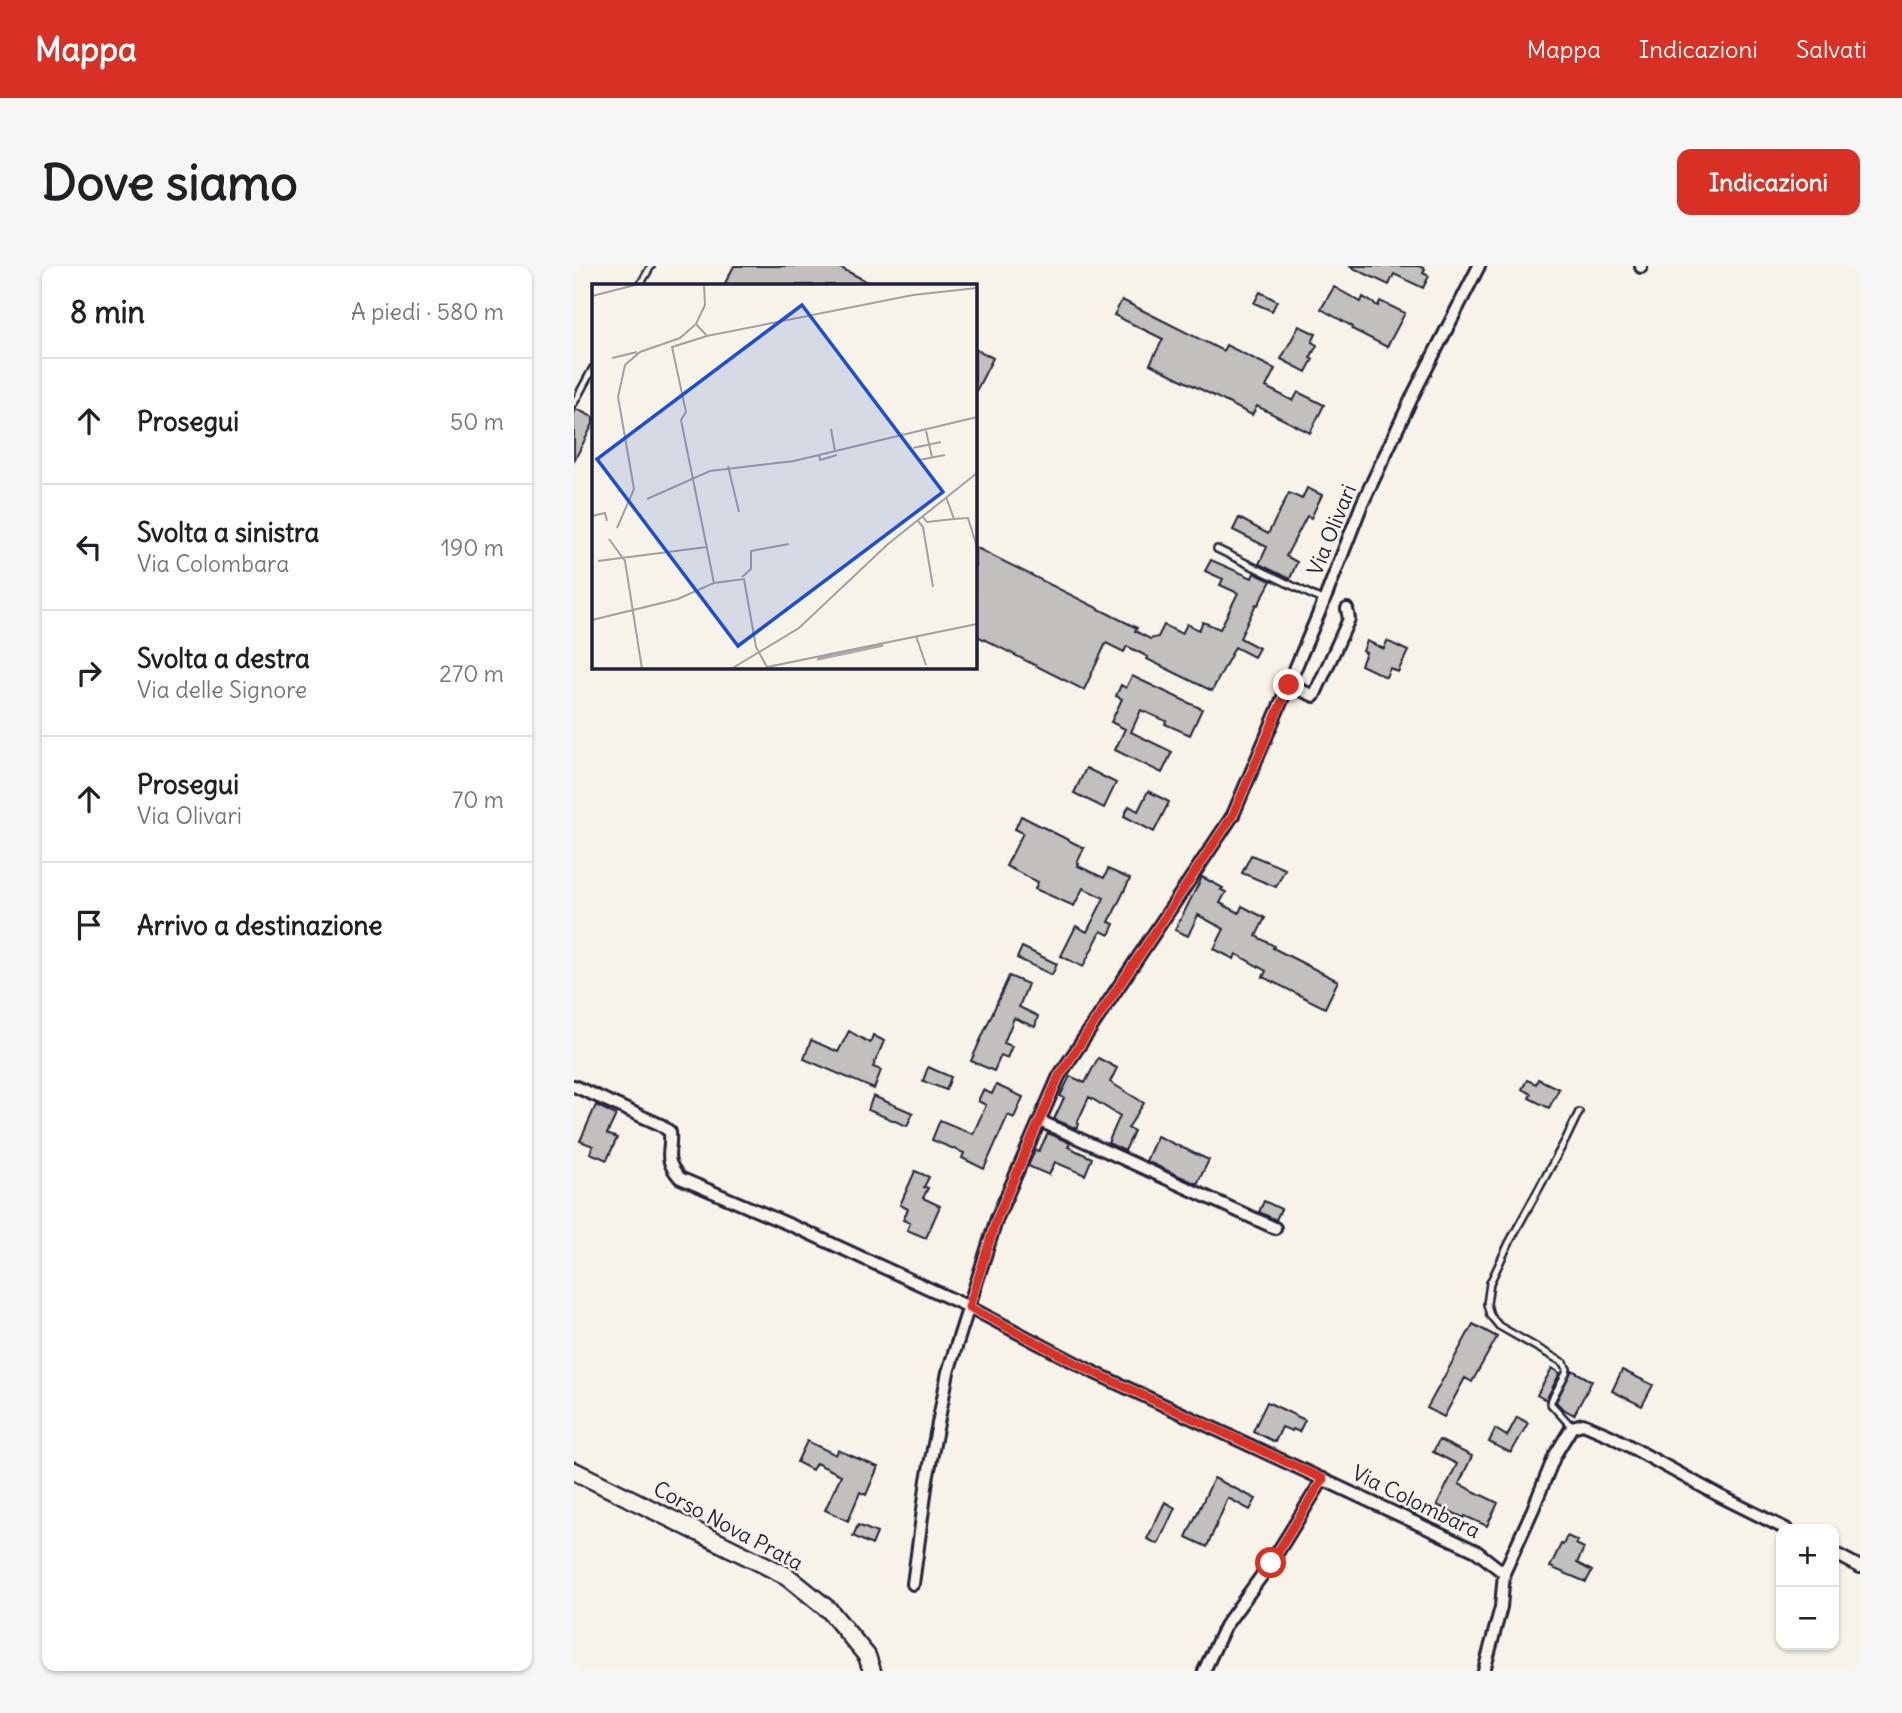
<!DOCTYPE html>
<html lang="it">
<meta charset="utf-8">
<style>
body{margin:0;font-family:Delius,sans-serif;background:#f6f6f6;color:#202124}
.controls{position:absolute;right:21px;bottom:21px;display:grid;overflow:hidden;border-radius:14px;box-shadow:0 2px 5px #0004}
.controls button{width:63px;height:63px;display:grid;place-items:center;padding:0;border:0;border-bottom:2px solid #e0e0e0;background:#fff;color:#202124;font:35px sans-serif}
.stop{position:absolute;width:21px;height:21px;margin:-16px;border:5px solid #d93025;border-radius:50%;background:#fff}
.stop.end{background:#d93025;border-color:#fff;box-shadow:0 2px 7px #0008}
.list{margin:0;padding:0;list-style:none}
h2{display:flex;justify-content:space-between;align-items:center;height:91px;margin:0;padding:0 28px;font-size:30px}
h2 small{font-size:23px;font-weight:400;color:#757577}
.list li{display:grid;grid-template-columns:46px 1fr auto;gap:21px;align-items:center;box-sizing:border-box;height:126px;padding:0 28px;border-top:2px solid #e0e0e0}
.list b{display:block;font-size:26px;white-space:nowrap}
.list p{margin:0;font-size:23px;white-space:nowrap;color:#757577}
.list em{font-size:23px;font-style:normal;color:#757577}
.icon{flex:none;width:38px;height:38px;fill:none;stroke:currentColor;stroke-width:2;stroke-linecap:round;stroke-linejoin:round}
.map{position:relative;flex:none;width:1286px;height:1405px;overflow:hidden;border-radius:14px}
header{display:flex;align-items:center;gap:42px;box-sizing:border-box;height:98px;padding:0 35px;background:#d93025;color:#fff}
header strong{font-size:33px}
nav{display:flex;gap:38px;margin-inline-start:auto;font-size:24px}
.intro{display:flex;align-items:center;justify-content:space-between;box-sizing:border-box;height:168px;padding:0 42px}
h1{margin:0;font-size:49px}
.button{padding:18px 32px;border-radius:14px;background:#d93025;color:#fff;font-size:24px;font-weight:700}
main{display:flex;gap:42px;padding:0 42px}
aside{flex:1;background:#fff;border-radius:14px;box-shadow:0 2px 5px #0004}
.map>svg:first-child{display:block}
.building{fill:#c2bfbd;stroke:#22223b;stroke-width:2}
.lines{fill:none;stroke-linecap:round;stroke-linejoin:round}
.lane-casing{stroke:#22223b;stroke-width:10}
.street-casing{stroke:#22223b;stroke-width:16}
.secondary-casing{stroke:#22223b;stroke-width:21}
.lane{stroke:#f7f3e8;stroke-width:5}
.street{stroke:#f7f3e8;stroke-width:10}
.secondary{stroke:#f7f3e8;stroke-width:16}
.route{stroke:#d93025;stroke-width:9}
.labels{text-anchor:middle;stroke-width:5;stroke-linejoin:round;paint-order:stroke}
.street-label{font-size:21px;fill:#22223b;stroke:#f7f3e8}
.inset-river{fill:none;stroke:#aeabad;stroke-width:3.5}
.inset-road{fill:none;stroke:#a29fa3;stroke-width:2}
.view{fill:#1d4ed8;fill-opacity:0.15;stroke:#1d4ed8;stroke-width:3.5}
.inset-edge{fill:none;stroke:#22223b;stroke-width:3.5}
</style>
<header>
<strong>Mappa</strong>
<nav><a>Mappa</a><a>Indicazioni</a><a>Salvati</a></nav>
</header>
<div class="intro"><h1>Dove siamo</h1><a class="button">Indicazioni</a></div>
<main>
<aside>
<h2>8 min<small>A piedi · 580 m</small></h2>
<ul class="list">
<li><svg class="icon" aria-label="ahead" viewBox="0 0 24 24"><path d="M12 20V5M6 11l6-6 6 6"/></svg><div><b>Prosegui</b></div><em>50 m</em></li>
<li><svg class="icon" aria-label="left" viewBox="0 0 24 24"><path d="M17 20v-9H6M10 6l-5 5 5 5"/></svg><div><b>Svolta a sinistra</b><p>Via Colombara</p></div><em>190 m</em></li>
<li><svg class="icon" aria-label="right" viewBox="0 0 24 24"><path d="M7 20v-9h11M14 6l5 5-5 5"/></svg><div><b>Svolta a destra</b><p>Via delle Signore</p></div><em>270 m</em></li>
<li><svg class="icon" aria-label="ahead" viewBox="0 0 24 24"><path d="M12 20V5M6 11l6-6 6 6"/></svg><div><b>Prosegui</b><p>Via Olivari</p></div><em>70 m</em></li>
<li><svg class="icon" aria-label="arrive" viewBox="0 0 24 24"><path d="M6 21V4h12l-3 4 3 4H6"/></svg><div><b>Arrivo a destinazione</b></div></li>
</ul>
</aside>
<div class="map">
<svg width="1286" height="1405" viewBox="0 0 1286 1405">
<rect width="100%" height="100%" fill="#f7f3e8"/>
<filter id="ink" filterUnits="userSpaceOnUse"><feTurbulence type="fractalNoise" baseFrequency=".0143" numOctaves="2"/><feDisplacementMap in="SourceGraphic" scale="14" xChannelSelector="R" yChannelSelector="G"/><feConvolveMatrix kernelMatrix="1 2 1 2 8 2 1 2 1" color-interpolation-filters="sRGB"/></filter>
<g filter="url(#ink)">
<path class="building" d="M160,0h103l37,19h-150z
M775,0h70l6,3 -2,4 6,3 -6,12 -29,-14 -5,11z
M760,21l27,15 2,-5 15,9 2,-5 25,12 -18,34 -35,-18 1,-2 -32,-18z
M686,26l17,9 -5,10 -18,-8z
M548,34l101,51 3,-6 49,24 -9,18 27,14 5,-9 26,13 -14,28 -53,-27 -5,9 -102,-51 13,-25 -49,-24z
M725,60l17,8 -4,8 5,3 -7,13 3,1 -7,13 -25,-13z
M401,83l18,9 -18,35z
M0,142l19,9v7l-19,37z
M733,222l15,7 -11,23 -4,-2 -21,40 11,6 -7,17 -31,-15 8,-17 -34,-17 6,-12 29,16 21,-41 13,6z
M401,281l162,81 -2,3 15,8 8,-2 6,-12 18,9 5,-10 12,6 4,-8 17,7 18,-36 -18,-8 3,-6 -18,-8 6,-11 41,18 2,-5 17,8 -13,24 -2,-1 -16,34 19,10 -5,9 -19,-10 -23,44 -65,-32 1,-2 -21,-11 -3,6 -18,-9 -22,47 -109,-55z
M793,375l17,8 3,-8 21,10 -10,21 -8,-4 -4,9 -25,-12 5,-12 -3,-2z
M558,410l70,33 -12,26 -25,-11 1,-3 -25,-11 -10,22 41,20 -10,21 -47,-23 10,-21 -14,-7 11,-23 -6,-3 5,-11 5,3z
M512,502l30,15 -12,25 -30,-15z
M574,525l21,11 -15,30 -30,-16 5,-10 9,5z
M447,550l63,32 -7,15 2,1 -1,2 26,12 4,-9 22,10 -21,43 5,2 -5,11 -8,-4 -18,36 -22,-11 15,-30 11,6 17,-34 -21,-10 -9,18 -39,-17 3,-7 -32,-16 17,-33 -8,-4z
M677,589l34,14 -9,18 -34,-14z
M628,611l21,11 -2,2 5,2 -6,11 19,10 3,-7 23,12 -9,18 18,10 -1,2 65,33 -13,27 -62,-31 3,-6 -30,-17 -2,5 -20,-10 10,-20 -26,-14 -10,21 -13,-6z
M448,681l35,17 -5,11 -35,-17z
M435,710l19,8 -9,23 19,9 -3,11 -21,-9 -10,25 8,3 -5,12 -6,-3 -7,16 -23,-10z
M275,765l21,12 3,-8 11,6 -11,26 8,3 -7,19 -70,-30 7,-19 27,12z
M524,792l19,10 -7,14 34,21 -16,25 6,3 -9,20 -17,-8 12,-27 -31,-19 -12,26 2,1 -2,5 -23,-10 10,-21 -4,-2 10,-20 15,7z
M354,801l23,10 -5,13 -23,-9z
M964,813l21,10 -10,19 -20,-10 2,-4 -9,-5 5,-9 9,4z
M422,819l27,12 -9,21 -6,-3 -24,54 -22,-11 2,-5 -32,-13 8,-20 33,14 13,-29 -8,-4 5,-11 9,4z
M299,830l40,17 -6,13 -39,-16z
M22,839l20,10 -9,19 10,4 -10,22 -17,-7 3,-7 -13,-5z
M474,867l22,10 -2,4 24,11 -7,17 -30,-13 -6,13 -21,-9 7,-16 4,1z
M583,870l52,24 -12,24 -51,-23z
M341,905l14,6 -5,10 4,1 -5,10 17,8 -14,32 -19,-8 3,-7 -7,-3 5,-11 -8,-4z
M690,935l17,8 -5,11 -17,-8z
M899,1058l24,13 -25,45 -7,-4 -21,39 -17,-9z
M978,1102l8,5 -14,27 -9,-5z
M998,1104l20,11 -18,34 -11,-6 -7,-7z
M1048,1104l31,15 -11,21 -30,-15z
M693,1136l38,18 -6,12 -6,-3 -1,2 -10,-4 -7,15 -22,-11z
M943,1151l11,6 -17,30 -22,-11 6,-13 12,7z
M865,1174l33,16 -13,28 39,19 -11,23 -22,-10 -1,2 -27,-13 20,-41 -24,-12z
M233,1175l29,14 2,-5 40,17 -12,28 -6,-3 -12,29 -23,-11 16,-35 -25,-12 -4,7 -15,-8z
M640,1212l42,21 -6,11 -22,-12 -21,49 -21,-10z
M591,1236l10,6 -17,36 -11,-5z
M284,1259l19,8 -5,12 -19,-9z
M993,1270l11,5 -2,3 8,4 -7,15 15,8 -6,11 -36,-15 11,-23 2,1z"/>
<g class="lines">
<defs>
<path id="lane" d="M66,19l11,-19
M0,137l19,-35
M643,283l107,52
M998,1161l-22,-24 16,-30 1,-4 -3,-6 -65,-37 -9,-11 -3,-11 3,-21 19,-40 57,-104 13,-27"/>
<path id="street" d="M1067,1v-1
M715,419l25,11 35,-77 -2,-10
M0,820l87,39 9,7c2,22 -8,25 10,46l122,52 167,77 124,65 383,179 28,22 -3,34 -17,64
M466,855l235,107
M1260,1287l26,14
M930,1307l29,-64 22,-54 17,-28 11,-3 28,12 107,59 68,34
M339,1318l14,-104 21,-108 49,-154 62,-142 174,-261 91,-214 38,-97 54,-115 63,-123
M630,1405l21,-45 46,-63 52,-84"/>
<path id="secondary" d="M0,1205l213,105 42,34 38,46 5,15"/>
</defs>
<use href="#lane" class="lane-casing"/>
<use href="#street" class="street-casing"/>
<use href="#secondary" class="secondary-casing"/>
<use href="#lane" class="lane"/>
<use href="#street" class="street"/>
<use href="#secondary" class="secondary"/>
</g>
</g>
<g class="lines" filter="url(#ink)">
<path class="route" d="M697,1297l52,-84 -230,-107 -124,-65 28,-89 62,-142 174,-261 56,-130"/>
</g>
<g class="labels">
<g class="street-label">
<text transform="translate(758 264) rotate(-68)" y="7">Via Olivari</text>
<text transform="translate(842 1236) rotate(26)" y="7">Via Colombara</text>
<text transform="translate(154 1260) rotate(28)" y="7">Corso Nova Prata</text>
</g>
</g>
<g transform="translate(18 18)">
<rect width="385" height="385" fill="#f7f3e8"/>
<path class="inset-river" d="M225,375l66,-14"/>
<path class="inset-road" d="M0,12l47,-12M104,40l11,12 206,-41 64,-7M20,74l25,-6M239,145l4,22M334,147l6,26M321,164l28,-6M227,171l1,5 17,-5M327,176l26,-5M136,182l11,46M354,213l8,22 14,-1 9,29M55,215l63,-28 84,-10 183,-44M0,232l13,-3 2,8M331,233l4,5 27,-3M326,237l5,6 10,60M25,244l17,-39 -16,-92 7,-32 15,-13 40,-14 16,-14 9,-19 -1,-21M17,255l16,22 17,108M6,277l109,-14M150,293l9,-8v-18l38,-7M122,299l30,-4 12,68 11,20 210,-43M0,336l86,-21 36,-16 -33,-163 5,-8 -14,-65 35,-11M324,352l10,29M139,385l68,-41 89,-84 89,-71"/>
<path class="view" d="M210,21l141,187 -205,154 -141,-187z"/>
<rect width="385" height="385" class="inset-edge"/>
</g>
</svg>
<div class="controls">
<button>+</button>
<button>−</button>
</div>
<div class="stop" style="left:697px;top:1297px"></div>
<div class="stop end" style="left:715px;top:419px"></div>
</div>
</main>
